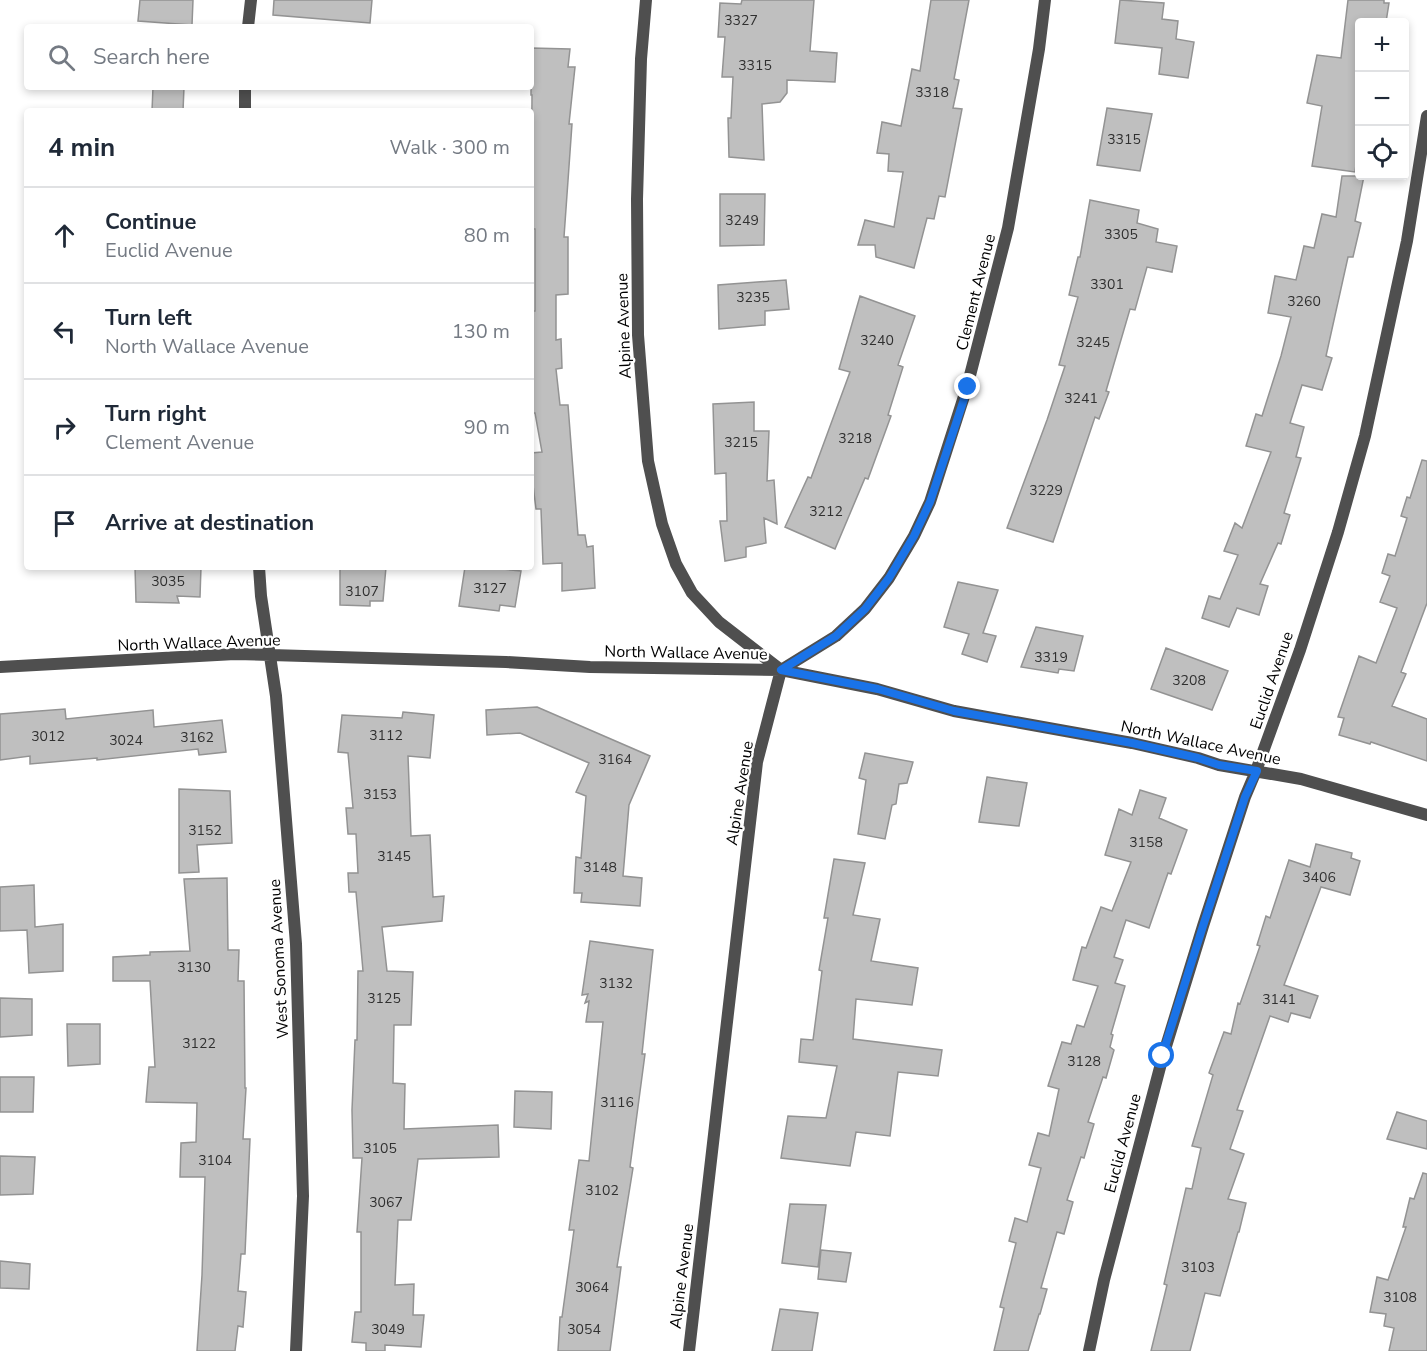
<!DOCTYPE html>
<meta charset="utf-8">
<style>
body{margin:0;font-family:"Nunito Sans",sans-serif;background:#f2f2f3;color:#1f2937}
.controls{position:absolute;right:18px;top:18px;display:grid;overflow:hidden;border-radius:6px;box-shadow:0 3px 9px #0003}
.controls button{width:54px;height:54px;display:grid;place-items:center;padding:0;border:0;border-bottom:2px solid #e0e1e3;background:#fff;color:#1f2937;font:30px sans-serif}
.stop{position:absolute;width:18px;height:18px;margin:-14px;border:4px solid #1a73e8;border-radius:50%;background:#fff}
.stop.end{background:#1a73e8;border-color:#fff;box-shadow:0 2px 6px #0008}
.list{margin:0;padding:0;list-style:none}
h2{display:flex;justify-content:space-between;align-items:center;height:78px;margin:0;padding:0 24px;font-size:26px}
h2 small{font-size:20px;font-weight:400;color:#747a83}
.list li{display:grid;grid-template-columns:39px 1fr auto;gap:18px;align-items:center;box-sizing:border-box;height:96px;padding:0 24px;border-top:2px solid #e0e1e3}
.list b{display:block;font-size:22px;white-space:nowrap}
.list p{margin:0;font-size:20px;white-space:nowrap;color:#747a83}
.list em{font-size:20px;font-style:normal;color:#747a83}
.icon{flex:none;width:33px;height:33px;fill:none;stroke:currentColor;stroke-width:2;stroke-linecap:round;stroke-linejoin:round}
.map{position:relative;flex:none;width:1427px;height:1351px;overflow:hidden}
.search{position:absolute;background:#fff;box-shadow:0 3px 9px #0003;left:24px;top:24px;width:510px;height:66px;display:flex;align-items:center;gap:15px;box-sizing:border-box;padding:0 21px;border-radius:6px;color:#747a83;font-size:22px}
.panel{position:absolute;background:#fff;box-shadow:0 3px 9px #0003;left:24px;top:108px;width:510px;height:462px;border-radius:6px}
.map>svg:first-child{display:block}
.building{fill:#bfbfbf;stroke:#939393;stroke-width:1.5}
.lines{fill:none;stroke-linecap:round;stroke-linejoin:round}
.minor{stroke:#4f4f4f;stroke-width:12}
.route{stroke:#1a73e8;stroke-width:8}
.labels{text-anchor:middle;stroke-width:4.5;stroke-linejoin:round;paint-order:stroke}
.number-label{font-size:14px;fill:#303030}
.street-label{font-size:16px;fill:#000;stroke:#fff}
</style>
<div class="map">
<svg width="1427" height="1351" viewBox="0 0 1427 1351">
<rect width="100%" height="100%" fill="#fff"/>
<path class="building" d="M140,0h53l-1,25 -54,-4z
M274,0h98l-2,23 -97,-8z
M742,0h72l-4,51 27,2 -2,29 -48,-2v13l-7,9 -18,2 2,56 -35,-3 -1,-39h3l2,-41h-11l3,-40h-7l2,-34 21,1z
M931,0h38l-15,79 5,1 -6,28 9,1 -17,88 -6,-1 -5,23 -7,-1 -13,50 -38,-11 -1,-12h-17l7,-25 29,7 9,-55 -15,-1 1,-17 -12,-1 5,-31 19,4 11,-57 8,2z
M1120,0l44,3 -2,16 16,2 -2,18 18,3 -6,36 -29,-4 3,-26 -47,-5z
M1348,0h36v3h5l-3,19h-27v121l-4,29 -43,-6 10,-60 -15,-3 10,-48 24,3z
M531,48l39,1 -2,18h7l-6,57h3l-8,113h4v57l-12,1v45l5,-1 1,29 -6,1 4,36h8l10,130h7l2,12 6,-1 2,42 -33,3v-28l-19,1 -2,-55h-5l-5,-40v-16l11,-1 -7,-39h-4v-102h4v-82h-4l1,-134h-1z
M153,87h31l-1,24h-31z
M1107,108l45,6 -12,57 -43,-6z
M1342,176h22l-9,45 6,2 -8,34h-5l-22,99 6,2 -10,32 -20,-5 -12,38 14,4 -8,30 5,1 -17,55 6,2 -9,29 -3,-1 -18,41 8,2 -9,29 -22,-7 -8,19 -27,-9 7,-22 11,3 18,-44 -14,-4 11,-28 7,5 29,-76 -25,-6 10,-32 6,2 19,-60 10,-39 -23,-4 7,-37 21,4 8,-34 10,2 8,-34 14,3z
M720,194h45l-1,51 -44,1z
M1090,200l49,10 -2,13 21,6 -2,13 21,4 -5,26 -25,-5 -12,43 -5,-1 -24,82 3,1 -10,27 -4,-2 -42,125 -46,-14 40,-108 18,-54 -6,-1 19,-68 -9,-2 9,-38h2z
M786,280l3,29 -24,2v14l-46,4 -1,-44z
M860,296l55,20 -17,49 5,2 -15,48 3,1 -23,63 -3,-1 -30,71 -50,-22 23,-50 3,1 39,-106 -11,-3z
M754,402v29h15l-2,50 7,-1 3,44 -13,-6 2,25 -20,4v10l-21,4 -5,-40h7l-1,-48 -11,1 -2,-70z
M1422,460l5,1v142l-26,69 5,2 -14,32 35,13v42l-56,-19 -1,2 -31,-9 5,-17 -6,-1 21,-61 17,7 21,-55 -17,-6 10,-26 -8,-3 6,-19 7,2 12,-38 -6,-2 6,-19 3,1z
M135,567h66l-1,30 -23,-1 2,7 -43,-1z
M340,567h46l-3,34h-13v5l-30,-1z
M465,567h18l38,4 -6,36 -15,-2 -1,6 -40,-5z
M958,582l40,8 -15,43 13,3 -9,26 -25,-8 7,-20 -25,-7z
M1036,627l47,9 -9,35 -15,-2 -1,4 -37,-6z
M1166,648l62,23 -16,39 -61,-21z
M537,707l113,49 -21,49 -6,71 19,2 -2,28 -59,-4 1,-9h-8l2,-36 5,1 5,-62 -10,-4 13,-29 -69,-30 -33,2 -1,-25z
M65,709l1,10 87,-9 1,17 68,-7 4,32 -27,3 -1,-6 -101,11v-2l-67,6v-8l-30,4v-46z
M403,712l31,3 -4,43 -22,-2 3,80 19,-1 3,62 11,-1 -2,25 -60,6 5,44 26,1 -2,53h-17l-1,58 12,1 -1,45 94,-4 1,32 -81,2 -7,61h-13l-3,65 19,-1 -1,31h11l-3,32 -36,-2v6h-19v-8l-14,-1 3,-30h6v-80h-4l5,-74h-9l-1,-48 3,-70h2l1,-69h5l-7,-79h-7l-1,-19h10l-2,-39h-8l-2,-26h7l-5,-55 -10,-1 4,-37 60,3z
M865,753l48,9 -6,21 -8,1 -3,20 -4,1 -7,34 -27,-5 8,-54 -7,-2z
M987,777l40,6 -8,43 -40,-4z
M179,789l51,2 2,52 -35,2 2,27 -20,1z
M1140,790l26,8 -7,20 28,12 -16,44 -3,-1 -19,55 -23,-8 -12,37 9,3 -8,23 10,3 -14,48 2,1 -3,12 4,3 -8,28 -3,-1 -15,45 6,2 -10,34 -3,-1 -14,43 6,2 -9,32 -7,-2 -16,56 6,1 -7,25h-1l-11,37h-34l10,-43 -4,-1 16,-64 -7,-2 6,-23 12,4 14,-54 -12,-3 9,-32 11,3 10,-47 -11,-3 14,-44 9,2 6,-19 7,2 14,-41 -25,-6 9,-33 4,1 15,-41 11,4 19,-49 -26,-7 14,-46 13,6z
M1316,844l36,9 -1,5 9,3 -10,34 -29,-8 -37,98 34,11 -8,22 -19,-5 -3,9 -18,-6 -33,94 6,1 -13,38 14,5 -16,45 18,4 -7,29h-1l-18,64 -15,-3 -15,58h-39l16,-66 -3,-1 22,-96 6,1 9,-41 -9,-2 21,-71 -4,-2 15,-41 7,2 7,-31 2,1 20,-58 -3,-1 9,-29 4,2 19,-58 21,7z
M834,859l31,4 -12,52 27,4 -9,42 47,7 -6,37 -56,-6 -3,40 89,11 -4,26 -40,-4 -8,64 -34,-4 -6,34 -69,-8 7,-42 38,2 11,-52 -38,-4 2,-23 12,1 9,-69 -3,-1 9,-52h-4z
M227,878l1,72h11l-1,31h6l1,107h1l-3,51h7l-5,115h-4l-3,37 8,1 -3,35 -5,-1 -3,25h-38l5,-76 3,-98h-25l1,-34 15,-1 1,-39 -51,-1 3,-35h6l-5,-86h-37v-24l37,-2v-3l40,-1 -6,-72z
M34,885l1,42 28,-3v47l-34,2 -2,-43 -27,1v-44z
M590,941l63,9 -11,104h3l-15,113 3,1 -16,99h4l-11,84h-52l2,-34h2l12,-87h-5l10,-70 10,1 14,-139h-17l3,-21 -4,2 3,-9 -6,1z
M0,998l32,1v36l-32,2z
M67,1024h33v40l-32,2z
M0,1077h34l-1,35h-33z
M515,1091l37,1 -1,37 -37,-2z
M1397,1112l30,9v28l-40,-10z
M0,1156l35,1 -2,37 -33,1z
M1423,1173l4,1v177h-38l5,-23 -10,-2 2,-12 -16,-2 7,-35 11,3 18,-53h-3l7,-29 4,1z
M790,1204l36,1 -8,62 -36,-4z
M821,1250l30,3 -5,29 -28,-3z
M0,1261l30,3 -1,25 -29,-1z
M780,1309l38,4 -6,38h-40z"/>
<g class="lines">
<path class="minor" d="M646,0l-5,59 -4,140 1,136 10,126 14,63 14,40 16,29 27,29 62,48
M248,27l3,-27
M245,111v-24
M259,567l2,29 15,100 20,248 7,252 -7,155
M0,667l235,-13 271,8 84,5 191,3 96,19 77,22 178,32 66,15 21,7 82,14 126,36
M781,670l55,-34 29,-27 24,-31 25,-42 16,-34 37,-115 41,-159 31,-179 6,-49
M689,1351l68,-589 24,-92
M1089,1351l15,-71 59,-224 40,-130 42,-129 11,-26 44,-121 38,-118 27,-96 42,-195 20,-125"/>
</g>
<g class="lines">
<path class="route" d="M968,387l-38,115 -16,34 -25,42 -24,31 -29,27 -55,34 97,19 76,22 178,32 66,15 21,7 38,6 -12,26 -42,129 -41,130"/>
</g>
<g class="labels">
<g class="number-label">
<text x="741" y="25">3327</text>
<text x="755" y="70">3315</text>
<text x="932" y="97">3318</text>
<text x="1124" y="144">3315</text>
<text x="742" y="225">3249</text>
<text x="1121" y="239">3305</text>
<text x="1107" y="289">3301</text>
<text x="753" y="302">3235</text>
<text x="1304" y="306">3260</text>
<text x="877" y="345">3240</text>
<text x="1093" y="347">3245</text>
<text x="1081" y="403">3241</text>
<text x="855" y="443">3218</text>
<text x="741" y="447">3215</text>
<text x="1046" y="495">3229</text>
<text x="826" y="516">3212</text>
<text x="168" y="586">3035</text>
<text x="490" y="593">3127</text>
<text x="362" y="596">3107</text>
<text x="1051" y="662">3319</text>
<text x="1189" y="685">3208</text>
<text x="386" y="740">3112</text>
<text x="48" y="741">3012</text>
<text x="197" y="742">3162</text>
<text x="126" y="745">3024</text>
<text x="615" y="764">3164</text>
<text x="380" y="799">3153</text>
<text x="205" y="835">3152</text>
<text x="1146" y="847">3158</text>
<text x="394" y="861">3145</text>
<text x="600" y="872">3148</text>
<text x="1319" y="882">3406</text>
<text x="194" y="972">3130</text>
<text x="616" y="988">3132</text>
<text x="384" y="1003">3125</text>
<text x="1279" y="1004">3141</text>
<text x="199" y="1048">3122</text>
<text x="1084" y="1066">3128</text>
<text x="617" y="1107">3116</text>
<text x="380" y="1153">3105</text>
<text x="215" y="1165">3104</text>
<text x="602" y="1195">3102</text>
<text x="386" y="1207">3067</text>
<text x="1198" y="1272">3103</text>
<text x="592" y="1292">3064</text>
<text x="1400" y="1302">3108</text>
<text x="388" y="1334">3049</text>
<text x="584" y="1334">3054</text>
</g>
<g class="street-label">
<text transform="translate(975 292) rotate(-76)" y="6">Clement Avenue</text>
<text transform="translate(623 326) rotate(-92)" y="6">Alpine Avenue</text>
<text transform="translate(199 642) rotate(-2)" y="6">North Wallace Avenue</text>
<text transform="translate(686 652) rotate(1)" y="6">North Wallace Avenue</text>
<text transform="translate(1271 680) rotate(-71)" y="6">Euclid Avenue</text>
<text transform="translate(1201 742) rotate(12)" y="6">North Wallace Avenue</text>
<text transform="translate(739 793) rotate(-81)" y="6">Alpine Avenue</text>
<text transform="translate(278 959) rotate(-93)" y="6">West Sonoma Avenue</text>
<text transform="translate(1122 1143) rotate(-75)" y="6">Euclid Avenue</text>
<text transform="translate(681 1276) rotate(-83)" y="6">Alpine Avenue</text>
</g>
</g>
</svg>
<div class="controls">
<button>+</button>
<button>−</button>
<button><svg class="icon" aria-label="locate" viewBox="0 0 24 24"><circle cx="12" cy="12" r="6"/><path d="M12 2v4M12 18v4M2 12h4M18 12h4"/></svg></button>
</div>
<div class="stop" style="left:1162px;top:1056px"></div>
<div class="stop end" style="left:968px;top:387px"></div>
<div class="search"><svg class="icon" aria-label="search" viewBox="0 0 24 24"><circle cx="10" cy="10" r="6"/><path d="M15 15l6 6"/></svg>Search here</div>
<section class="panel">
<h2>4 min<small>Walk · 300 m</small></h2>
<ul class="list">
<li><svg class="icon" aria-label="ahead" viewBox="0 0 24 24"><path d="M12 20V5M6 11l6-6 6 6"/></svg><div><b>Continue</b><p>Euclid Avenue</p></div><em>80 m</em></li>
<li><svg class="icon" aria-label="left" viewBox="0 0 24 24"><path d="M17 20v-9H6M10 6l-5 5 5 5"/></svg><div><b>Turn left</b><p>North Wallace Avenue</p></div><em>130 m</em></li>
<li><svg class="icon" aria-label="right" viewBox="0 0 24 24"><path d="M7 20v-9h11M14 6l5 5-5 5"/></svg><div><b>Turn right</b><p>Clement Avenue</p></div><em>90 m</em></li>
<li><svg class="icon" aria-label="arrive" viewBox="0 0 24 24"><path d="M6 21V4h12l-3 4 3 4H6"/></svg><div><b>Arrive at destination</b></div></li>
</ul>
</section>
</div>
